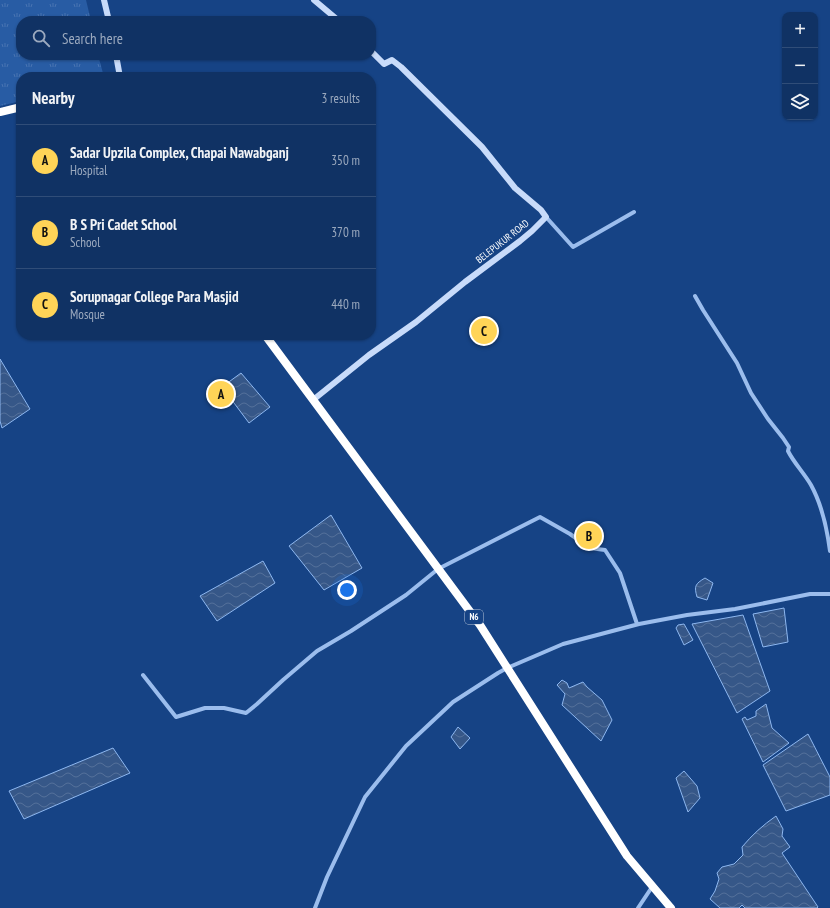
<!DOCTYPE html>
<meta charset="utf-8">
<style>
body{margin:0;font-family:"PT Sans Narrow",sans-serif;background:#193a6a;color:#f1f3f6}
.controls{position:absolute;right:12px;top:12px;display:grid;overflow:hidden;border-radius:8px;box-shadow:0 1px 3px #0004}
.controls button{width:36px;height:36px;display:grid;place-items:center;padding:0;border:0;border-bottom:1px solid #304d78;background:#103264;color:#f1f3f6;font:20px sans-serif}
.you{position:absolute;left:347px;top:590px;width:14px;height:14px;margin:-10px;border:3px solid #fff;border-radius:50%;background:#1a73e8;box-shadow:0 0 0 6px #1a73e833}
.badge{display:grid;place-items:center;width:26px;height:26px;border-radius:50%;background:#ffd457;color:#111;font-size:13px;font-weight:700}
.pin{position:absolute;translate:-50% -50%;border:2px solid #fff;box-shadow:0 1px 4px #0006}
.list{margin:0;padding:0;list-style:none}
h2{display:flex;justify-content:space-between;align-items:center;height:52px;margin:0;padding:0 16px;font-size:17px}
h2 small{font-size:13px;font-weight:400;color:#9caabf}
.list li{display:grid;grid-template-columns:26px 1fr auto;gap:12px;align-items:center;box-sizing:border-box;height:72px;padding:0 16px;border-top:1px solid #304d78}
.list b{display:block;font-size:15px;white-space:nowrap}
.list p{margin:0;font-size:13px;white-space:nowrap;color:#9caabf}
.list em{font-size:13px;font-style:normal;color:#9caabf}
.icon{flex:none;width:22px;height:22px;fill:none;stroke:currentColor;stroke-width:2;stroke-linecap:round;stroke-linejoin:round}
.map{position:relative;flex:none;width:830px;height:908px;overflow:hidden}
.search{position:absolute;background:#103264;box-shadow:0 1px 3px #0004;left:16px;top:16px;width:360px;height:44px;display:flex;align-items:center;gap:10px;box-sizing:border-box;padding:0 14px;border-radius:16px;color:#9caabf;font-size:15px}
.panel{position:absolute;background:#103264;box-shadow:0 1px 3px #0004;left:16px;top:72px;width:360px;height:268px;border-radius:16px}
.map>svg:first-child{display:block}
.park{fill:url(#park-tufts)}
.water{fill:url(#water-waves);stroke:#8db7f0}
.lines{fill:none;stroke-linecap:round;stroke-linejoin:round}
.street{stroke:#9bbded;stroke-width:4}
.secondary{stroke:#c8dbfa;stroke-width:6}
.highway{stroke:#fff;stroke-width:8}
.labels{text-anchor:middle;stroke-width:3;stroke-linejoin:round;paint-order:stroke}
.shield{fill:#164385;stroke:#b9c7da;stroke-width:1}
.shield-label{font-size:9px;font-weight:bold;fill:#fff}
.street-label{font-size:10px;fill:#fff;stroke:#164385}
</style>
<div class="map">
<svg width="830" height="908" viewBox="0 0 830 908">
<defs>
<pattern id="park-tufts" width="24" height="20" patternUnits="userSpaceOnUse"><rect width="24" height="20" fill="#285ca4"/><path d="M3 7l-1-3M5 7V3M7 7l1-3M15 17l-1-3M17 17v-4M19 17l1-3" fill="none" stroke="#4874b2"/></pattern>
<pattern id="water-waves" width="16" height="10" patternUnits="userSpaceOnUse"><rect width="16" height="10" fill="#365788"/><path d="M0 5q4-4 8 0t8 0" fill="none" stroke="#54709a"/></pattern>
</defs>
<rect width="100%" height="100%" fill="#164385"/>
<path class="park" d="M0,0h86l5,21h-70v34h77l6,22h-83v24l-21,5z"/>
<path class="water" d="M0,359l30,50 -28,19 -2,-7z
M241,373l29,34 -21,16 -27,-36z
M331,515l31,53 -38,22 -35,-44z
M263,561l12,22 -58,38 -17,-25z
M705,578l8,5 -6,17 -10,-3c-3,-11 -2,-13 8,-19z
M784,608l4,34 -25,5 -10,-33z
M743,615l27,76 -33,22 -45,-89z
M684,624l9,16 -9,5 -8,-17 2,-3z
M562,680l5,3 2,5 14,-6 4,5 15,13 10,20 -11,21 -39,-36 3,-11 -8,-9z
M766,704l6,24 17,15 -26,19 -21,-43 3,-2 2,3 9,-4v-5z
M458,727l12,11 -10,11 -9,-12z
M808,734l22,43v18l-44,16 -23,-46z
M113,748l17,25 -106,46 -15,-28z
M684,771l13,15 3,12 -12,14 -12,-34z
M776,816l7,13 -1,7 8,11 -8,6 36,54 -1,1h-72l-3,-3 -3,3h-19l-10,-9 5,-8 4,-12 -2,-6 5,-6 12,-3 9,-9 -1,-8c10,-12 21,-22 34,-31z"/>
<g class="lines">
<path class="street" d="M546,217l27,30 61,-35
M695,296l8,14 34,53 14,30 17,26 15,19 6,9 -1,4c6,12 16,22 23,34 11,20 16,43 19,66
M143,675l33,42 29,-9h19l22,5 11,-9 26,-24 34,-29 34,-20 55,-36 32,-26 102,-52 30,17 20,14 15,2 15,23 17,51
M315,908l12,-31 38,-80 41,-51 47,-44 45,-29 9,-5 56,-24 76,-20 48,-9 48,-6 75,-15h20
M638,908l14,-21"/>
<path class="secondary" d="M104,0l5,21
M314,0l25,21
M116,55l4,22
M313,400l56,-45 47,-33 49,-40 55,-41 12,-10 14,-14 -5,-7 -26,-22 -33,-41 -81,-80 -9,-7 -8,4 -13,-13"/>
<path class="highway" d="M0,112l21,-5
M265,335l215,290 147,231 44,52"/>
</g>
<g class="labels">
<rect class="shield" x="465" y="610" width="18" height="14" rx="3"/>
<g class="shield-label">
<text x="474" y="620">N6</text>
</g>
<g class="street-label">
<text transform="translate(502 241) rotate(-38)" y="4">BELEPUKUR ROAD</text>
</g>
</g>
</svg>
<div class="controls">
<button>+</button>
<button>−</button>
<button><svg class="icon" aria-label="layers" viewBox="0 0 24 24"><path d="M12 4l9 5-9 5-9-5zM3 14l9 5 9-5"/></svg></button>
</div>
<div class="you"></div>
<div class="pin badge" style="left:221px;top:394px">A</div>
<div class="pin badge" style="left:589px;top:536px">B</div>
<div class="pin badge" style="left:484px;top:331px">C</div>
<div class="search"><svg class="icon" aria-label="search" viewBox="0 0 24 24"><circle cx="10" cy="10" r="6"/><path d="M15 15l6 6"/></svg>Search here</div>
<section class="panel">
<h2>Nearby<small>3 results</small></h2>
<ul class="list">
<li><span class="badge">A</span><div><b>Sadar Upzila Complex, Chapai Nawabganj</b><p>Hospital</p></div><em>350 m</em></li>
<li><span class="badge">B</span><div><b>B S Pri Cadet School</b><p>School</p></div><em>370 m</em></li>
<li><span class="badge">C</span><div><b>Sorupnagar College Para Masjid</b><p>Mosque</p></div><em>440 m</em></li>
</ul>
</section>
</div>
